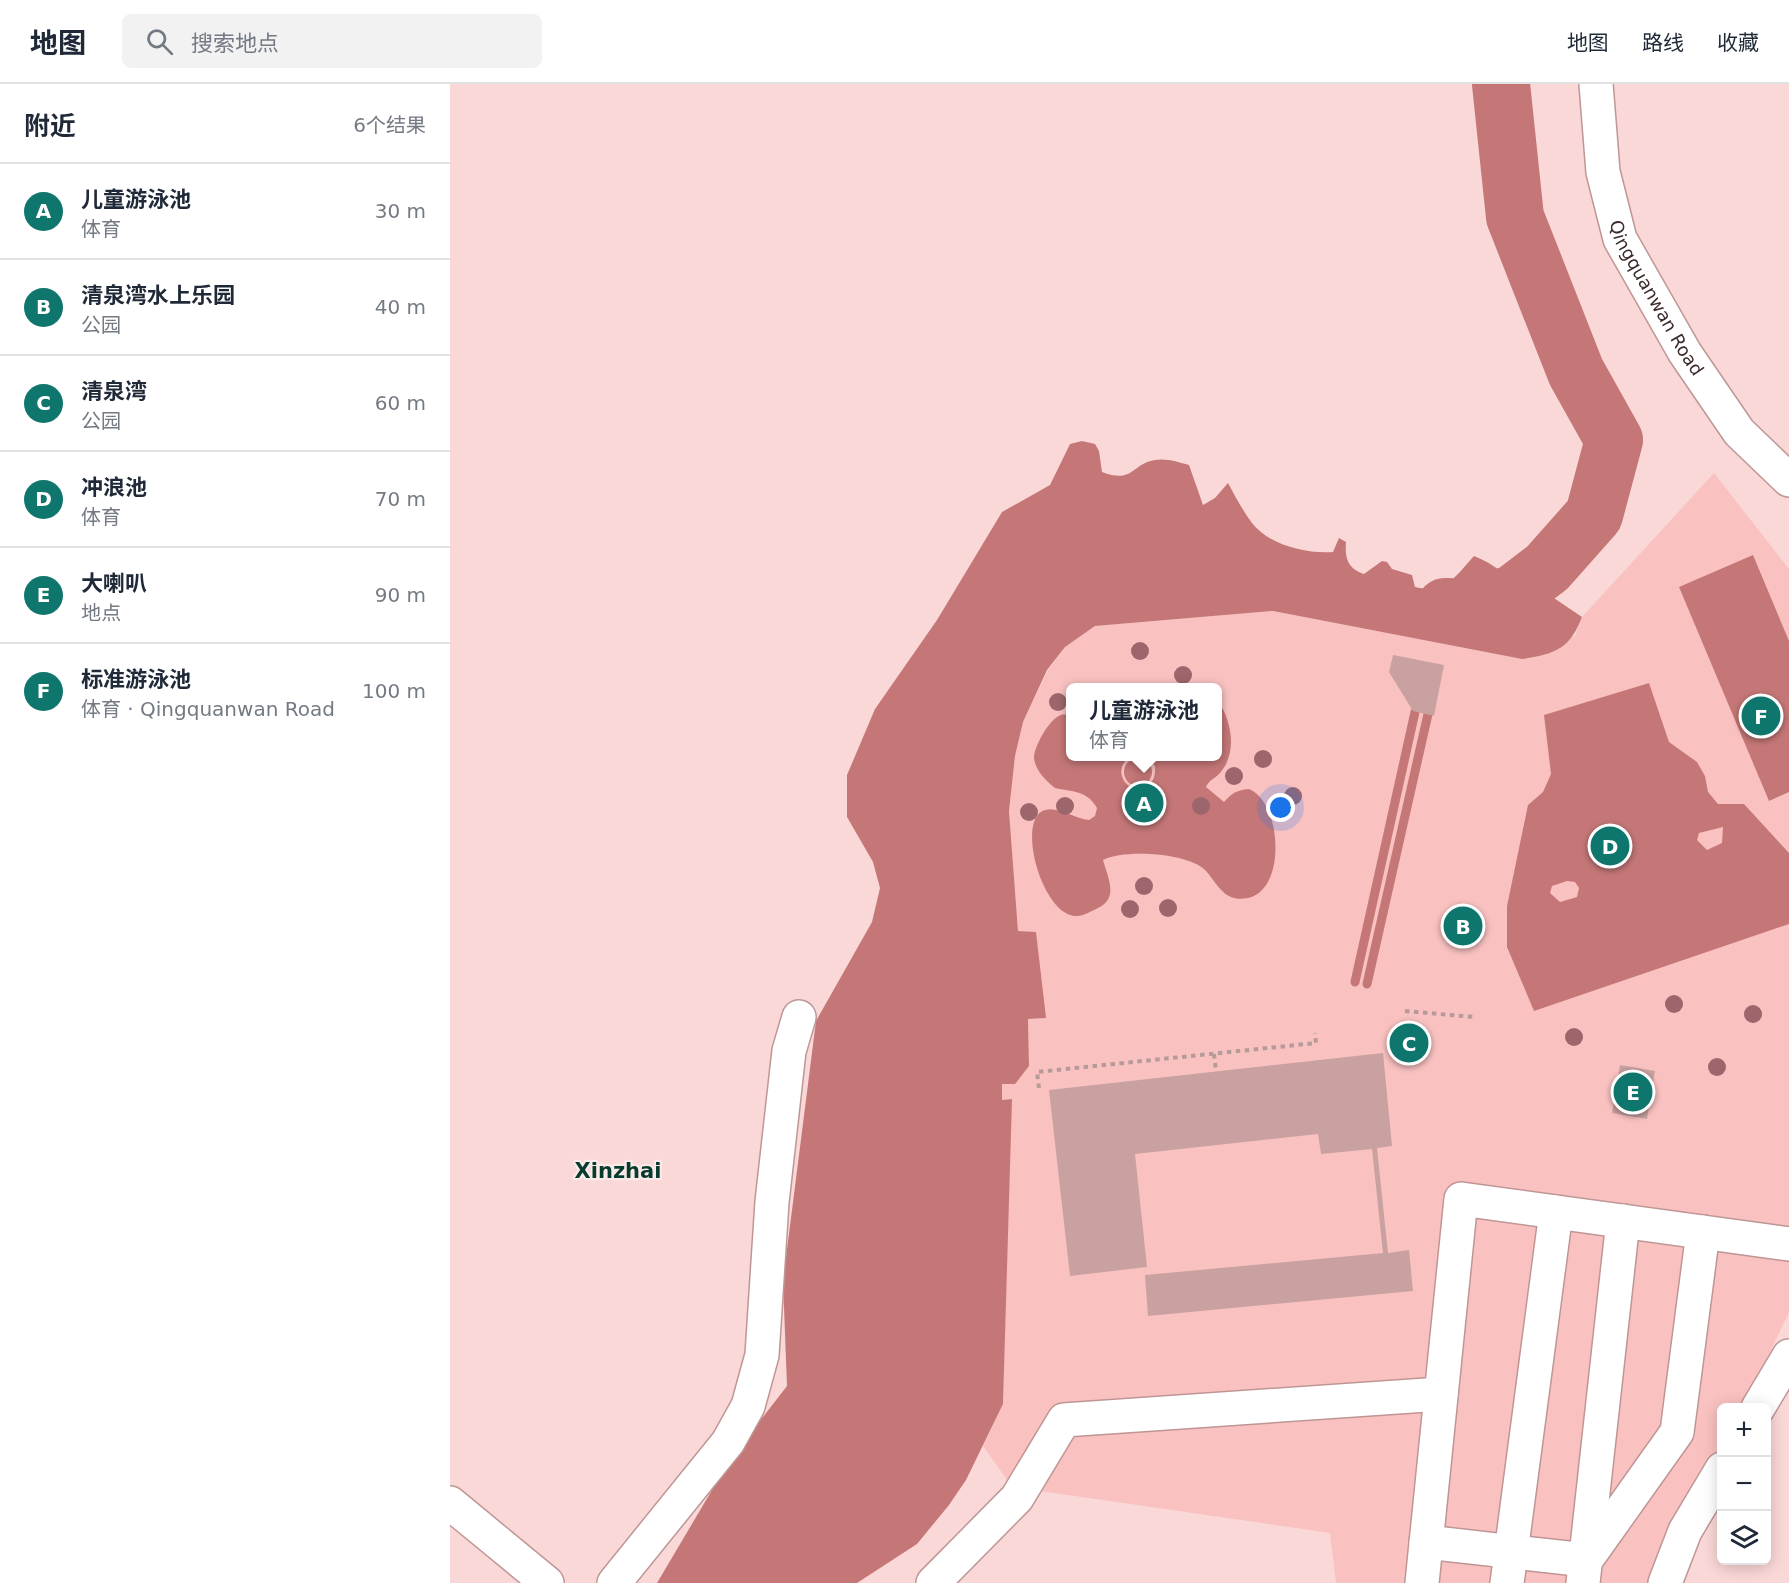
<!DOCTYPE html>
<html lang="zh">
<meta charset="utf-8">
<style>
body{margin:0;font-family:"DejaVu Sans","Noto Sans SC",sans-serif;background:#f2f2f3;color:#1f2937}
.controls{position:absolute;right:18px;bottom:18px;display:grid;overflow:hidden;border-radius:9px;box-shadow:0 3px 15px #0003}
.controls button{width:54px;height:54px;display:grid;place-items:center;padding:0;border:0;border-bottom:2px solid #e0e1e3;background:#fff;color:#1f2937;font:30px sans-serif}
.you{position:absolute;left:831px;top:724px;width:21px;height:21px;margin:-15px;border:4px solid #fff;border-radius:50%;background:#1a73e8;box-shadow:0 0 0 9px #1a73e833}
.badge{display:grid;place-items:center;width:39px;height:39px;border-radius:50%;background:#0f766e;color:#fff;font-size:20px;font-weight:700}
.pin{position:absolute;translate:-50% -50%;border:3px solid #fff;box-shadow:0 2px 6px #0006}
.popup{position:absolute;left:616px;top:599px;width:156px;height:78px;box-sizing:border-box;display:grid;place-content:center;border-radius:9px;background:#fff;filter:drop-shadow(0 2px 4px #0005);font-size:20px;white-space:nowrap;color:#747a83}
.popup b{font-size:22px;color:#1f2937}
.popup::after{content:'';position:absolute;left:50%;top:100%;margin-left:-12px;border:12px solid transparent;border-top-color:#fff}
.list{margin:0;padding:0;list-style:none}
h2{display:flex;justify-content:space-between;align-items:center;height:78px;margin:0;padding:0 24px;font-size:26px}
h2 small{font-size:20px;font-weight:400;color:#747a83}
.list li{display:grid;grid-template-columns:39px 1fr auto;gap:18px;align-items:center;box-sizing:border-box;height:96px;padding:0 24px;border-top:2px solid #e0e1e3}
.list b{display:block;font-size:22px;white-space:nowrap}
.list p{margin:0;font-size:20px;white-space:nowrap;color:#747a83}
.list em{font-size:20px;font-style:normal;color:#747a83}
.icon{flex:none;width:33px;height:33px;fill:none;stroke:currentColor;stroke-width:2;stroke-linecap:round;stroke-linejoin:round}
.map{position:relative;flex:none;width:1339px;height:1499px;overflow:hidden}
header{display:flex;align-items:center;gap:36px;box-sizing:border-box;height:84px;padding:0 30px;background:#fff;border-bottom:2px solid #e0e1e3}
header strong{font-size:28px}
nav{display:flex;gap:33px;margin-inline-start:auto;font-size:21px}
.search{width:420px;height:54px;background:#f2f2f3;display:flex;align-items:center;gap:15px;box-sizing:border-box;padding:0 21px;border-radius:9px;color:#747a83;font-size:22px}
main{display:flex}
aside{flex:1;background:#fff}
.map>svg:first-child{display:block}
.green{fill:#f9c2c1;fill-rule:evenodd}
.water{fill:#c57777;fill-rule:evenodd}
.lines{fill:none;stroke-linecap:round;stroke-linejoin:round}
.stream{stroke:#c57777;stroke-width:9}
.river{stroke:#c57777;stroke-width:58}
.building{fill:#caa1a1}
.minor-casing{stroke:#be9695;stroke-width:36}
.path{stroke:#b69a99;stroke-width:4;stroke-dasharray:4.5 4.5;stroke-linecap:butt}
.minor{stroke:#fff;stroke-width:33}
.tree{fill:#9d666c}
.labels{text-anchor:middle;stroke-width:4.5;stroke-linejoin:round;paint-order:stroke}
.street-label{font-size:18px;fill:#3c2b2b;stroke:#fbeae9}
.quarter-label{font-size:21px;font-weight:bold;fill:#063c2e;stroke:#fbeae9}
</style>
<header>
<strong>地图</strong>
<div class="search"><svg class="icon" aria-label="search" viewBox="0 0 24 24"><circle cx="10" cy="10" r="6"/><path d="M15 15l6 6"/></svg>搜索地点</div>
<nav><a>地图</a><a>路线</a><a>收藏</a></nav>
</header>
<main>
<aside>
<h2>附近<small>6个结果</small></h2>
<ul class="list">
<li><span class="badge">A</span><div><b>儿童游泳池</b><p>体育</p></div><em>30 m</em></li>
<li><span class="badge">B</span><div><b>清泉湾水上乐园</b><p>公园</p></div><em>40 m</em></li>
<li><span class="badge">C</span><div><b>清泉湾</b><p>公园</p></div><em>60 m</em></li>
<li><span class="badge">D</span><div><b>冲浪池</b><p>体育</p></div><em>70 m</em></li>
<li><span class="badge">E</span><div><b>大喇叭</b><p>地点</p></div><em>90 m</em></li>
<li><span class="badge">F</span><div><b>标准游泳池</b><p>体育 · Qingquanwan Road</p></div><em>100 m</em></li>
</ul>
</aside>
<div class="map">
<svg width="1339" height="1499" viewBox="0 0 1339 1499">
<rect width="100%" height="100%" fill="#fad8d7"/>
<path class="green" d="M1264,389l75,96v743l-45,95 -22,1 -1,48 -60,127h-325l-6,-50 -318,-46 -29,-41 20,-42 8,-305 -9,1v-16l14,-4 13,-14 -1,-47 17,-1 -27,-87 -9,-120 6,-55 8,-34 25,-52 17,-23 30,-21 178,-15 249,48 53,-23 7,-19zM620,604h148v68h-148z"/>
<path class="water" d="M632,357l13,3 4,7 3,21c32,12 29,-8 53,-12 12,-2 23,2 34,5l14,40 12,-7 13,-15c7,13 15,28 24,40 17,22 54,31 81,29l6,-14 7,4c-1,16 1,26 18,32l18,-13 5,1 5,7 20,6 3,12c31,7 40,-10 59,-31 24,9 41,28 62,44l6,-10 40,27c-12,32 -27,37 -60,42l-249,-48 -178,15 -30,21 -18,23 -24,52 -8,34 -6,55 9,120 18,1 10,86 -18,1 1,47 -14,18h-13v16l10,-1 -9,305 -37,76 -17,25 -32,39 -60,39h-200l74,-125 56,-72 -4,-105 33,-260 56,-99 8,-34 -7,-26 -26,-45v-42l28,-66 62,-89 65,-108 48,-27 20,-41z
M1303,471l36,86v151l-20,9 -90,-214z
M1199,599l20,59 28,20 8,14 3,16 10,12h26l45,49v71l-255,87 -27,-64v-41l21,-101 15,-13 8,-18 -7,-59zM1273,743l-1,16 -15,7 -10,-10 2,-7zM1117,797l8,1 4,6 -2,9 -17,5 -10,-9 2,-7z
M768,617c14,20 20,53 1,73 -5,5 -10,6 -13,13l18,15c8,-9 13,-12 25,-13 33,13 38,101 -1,109 -24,5 -30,-14 -43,-28 -17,-17 -81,-21 -102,-10 5,18 16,38 -5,48 -6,3 -15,8 -21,8 -35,1 -62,-98 -32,-106 12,-4 31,9 44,10l6,-4 2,-8c-10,-18 -25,-16 -42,-20 -9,-7 -20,-18 -21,-30 0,-12 16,-40 27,-43 2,-1 8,0 9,0v41l59,1c-13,11 -9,27 8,33 13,-2 19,-10 18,-24l-8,-9 71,-1z
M674 688a14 14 0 1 1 28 0a14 14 0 1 1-28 0Z"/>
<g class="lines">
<path class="stream" d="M905,898l60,-270
M917,900l61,-270"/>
<path class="river" d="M995,523l30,1 39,-15 33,-25 47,-53 20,-75 -38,-68 -61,-155 -14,-133"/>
</g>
<path class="building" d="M943,571l51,10 -10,51 -21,-5 -24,-39z
M933,969l9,93 -15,2 11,105 21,-3 4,41 -265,25 -3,-41 238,-22 -11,-104 -51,5 -3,-20 -183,20 12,113 -77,9 -21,-186z
M1170,981l35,6 -8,48 -35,-6z"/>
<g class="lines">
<defs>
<g id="minor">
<path id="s1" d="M1146,0l7,88 17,67 65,114 54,79 50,48"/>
<path d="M1308,1324l31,-52"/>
<path d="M0,1419l97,80"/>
<path d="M976,1458l160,18 91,-128 26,-200"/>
<path d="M164,1499l114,-141 20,-36 14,-51 10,-153 17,-151 10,-34"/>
<path d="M483,1499l84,-85 47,-78 377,-26"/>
<path d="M972,1499l39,-384 328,45"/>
<path d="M1057,1499l49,-371"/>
<path d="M1133,1499l40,-362"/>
<path d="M1215,1499l20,-52 37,-62"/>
</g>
</defs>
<use href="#minor" class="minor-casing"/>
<path class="path" d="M955,927l69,6
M764,970l2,17
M589,1004l-2,-16 279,-29 -1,-10"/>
<use href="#minor" class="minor"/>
</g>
<g class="tree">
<circle cx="690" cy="567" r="9"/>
<circle cx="733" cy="591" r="9"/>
<circle cx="608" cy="618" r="9"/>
<circle cx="813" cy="675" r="9"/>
<circle cx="784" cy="692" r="9"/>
<circle cx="843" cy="712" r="9"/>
<circle cx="615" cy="722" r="9"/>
<circle cx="751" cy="722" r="9"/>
<circle cx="579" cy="728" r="9"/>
<circle cx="694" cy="802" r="9"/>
<circle cx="718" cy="824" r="9"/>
<circle cx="680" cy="825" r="9"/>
<circle cx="1224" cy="920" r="9"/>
<circle cx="1303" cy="930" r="9"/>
<circle cx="1124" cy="953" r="9"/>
<circle cx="1267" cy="983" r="9"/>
</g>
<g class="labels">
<g class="street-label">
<text dy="6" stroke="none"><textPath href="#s1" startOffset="226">Qingquanwan Road</textPath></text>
</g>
<g class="quarter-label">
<text x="168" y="1094">Xinzhai</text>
</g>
</g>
</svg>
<div class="controls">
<button>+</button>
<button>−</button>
<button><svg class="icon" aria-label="layers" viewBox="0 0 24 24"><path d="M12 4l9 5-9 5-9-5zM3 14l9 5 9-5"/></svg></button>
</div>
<div class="you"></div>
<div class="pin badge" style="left:694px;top:719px">A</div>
<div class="popup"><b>儿童游泳池</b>体育</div>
<div class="pin badge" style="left:1013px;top:842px">B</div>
<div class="pin badge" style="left:959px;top:959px">C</div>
<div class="pin badge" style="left:1160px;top:762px">D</div>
<div class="pin badge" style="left:1183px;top:1008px">E</div>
<div class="pin badge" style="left:1311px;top:632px">F</div>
</div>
</main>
